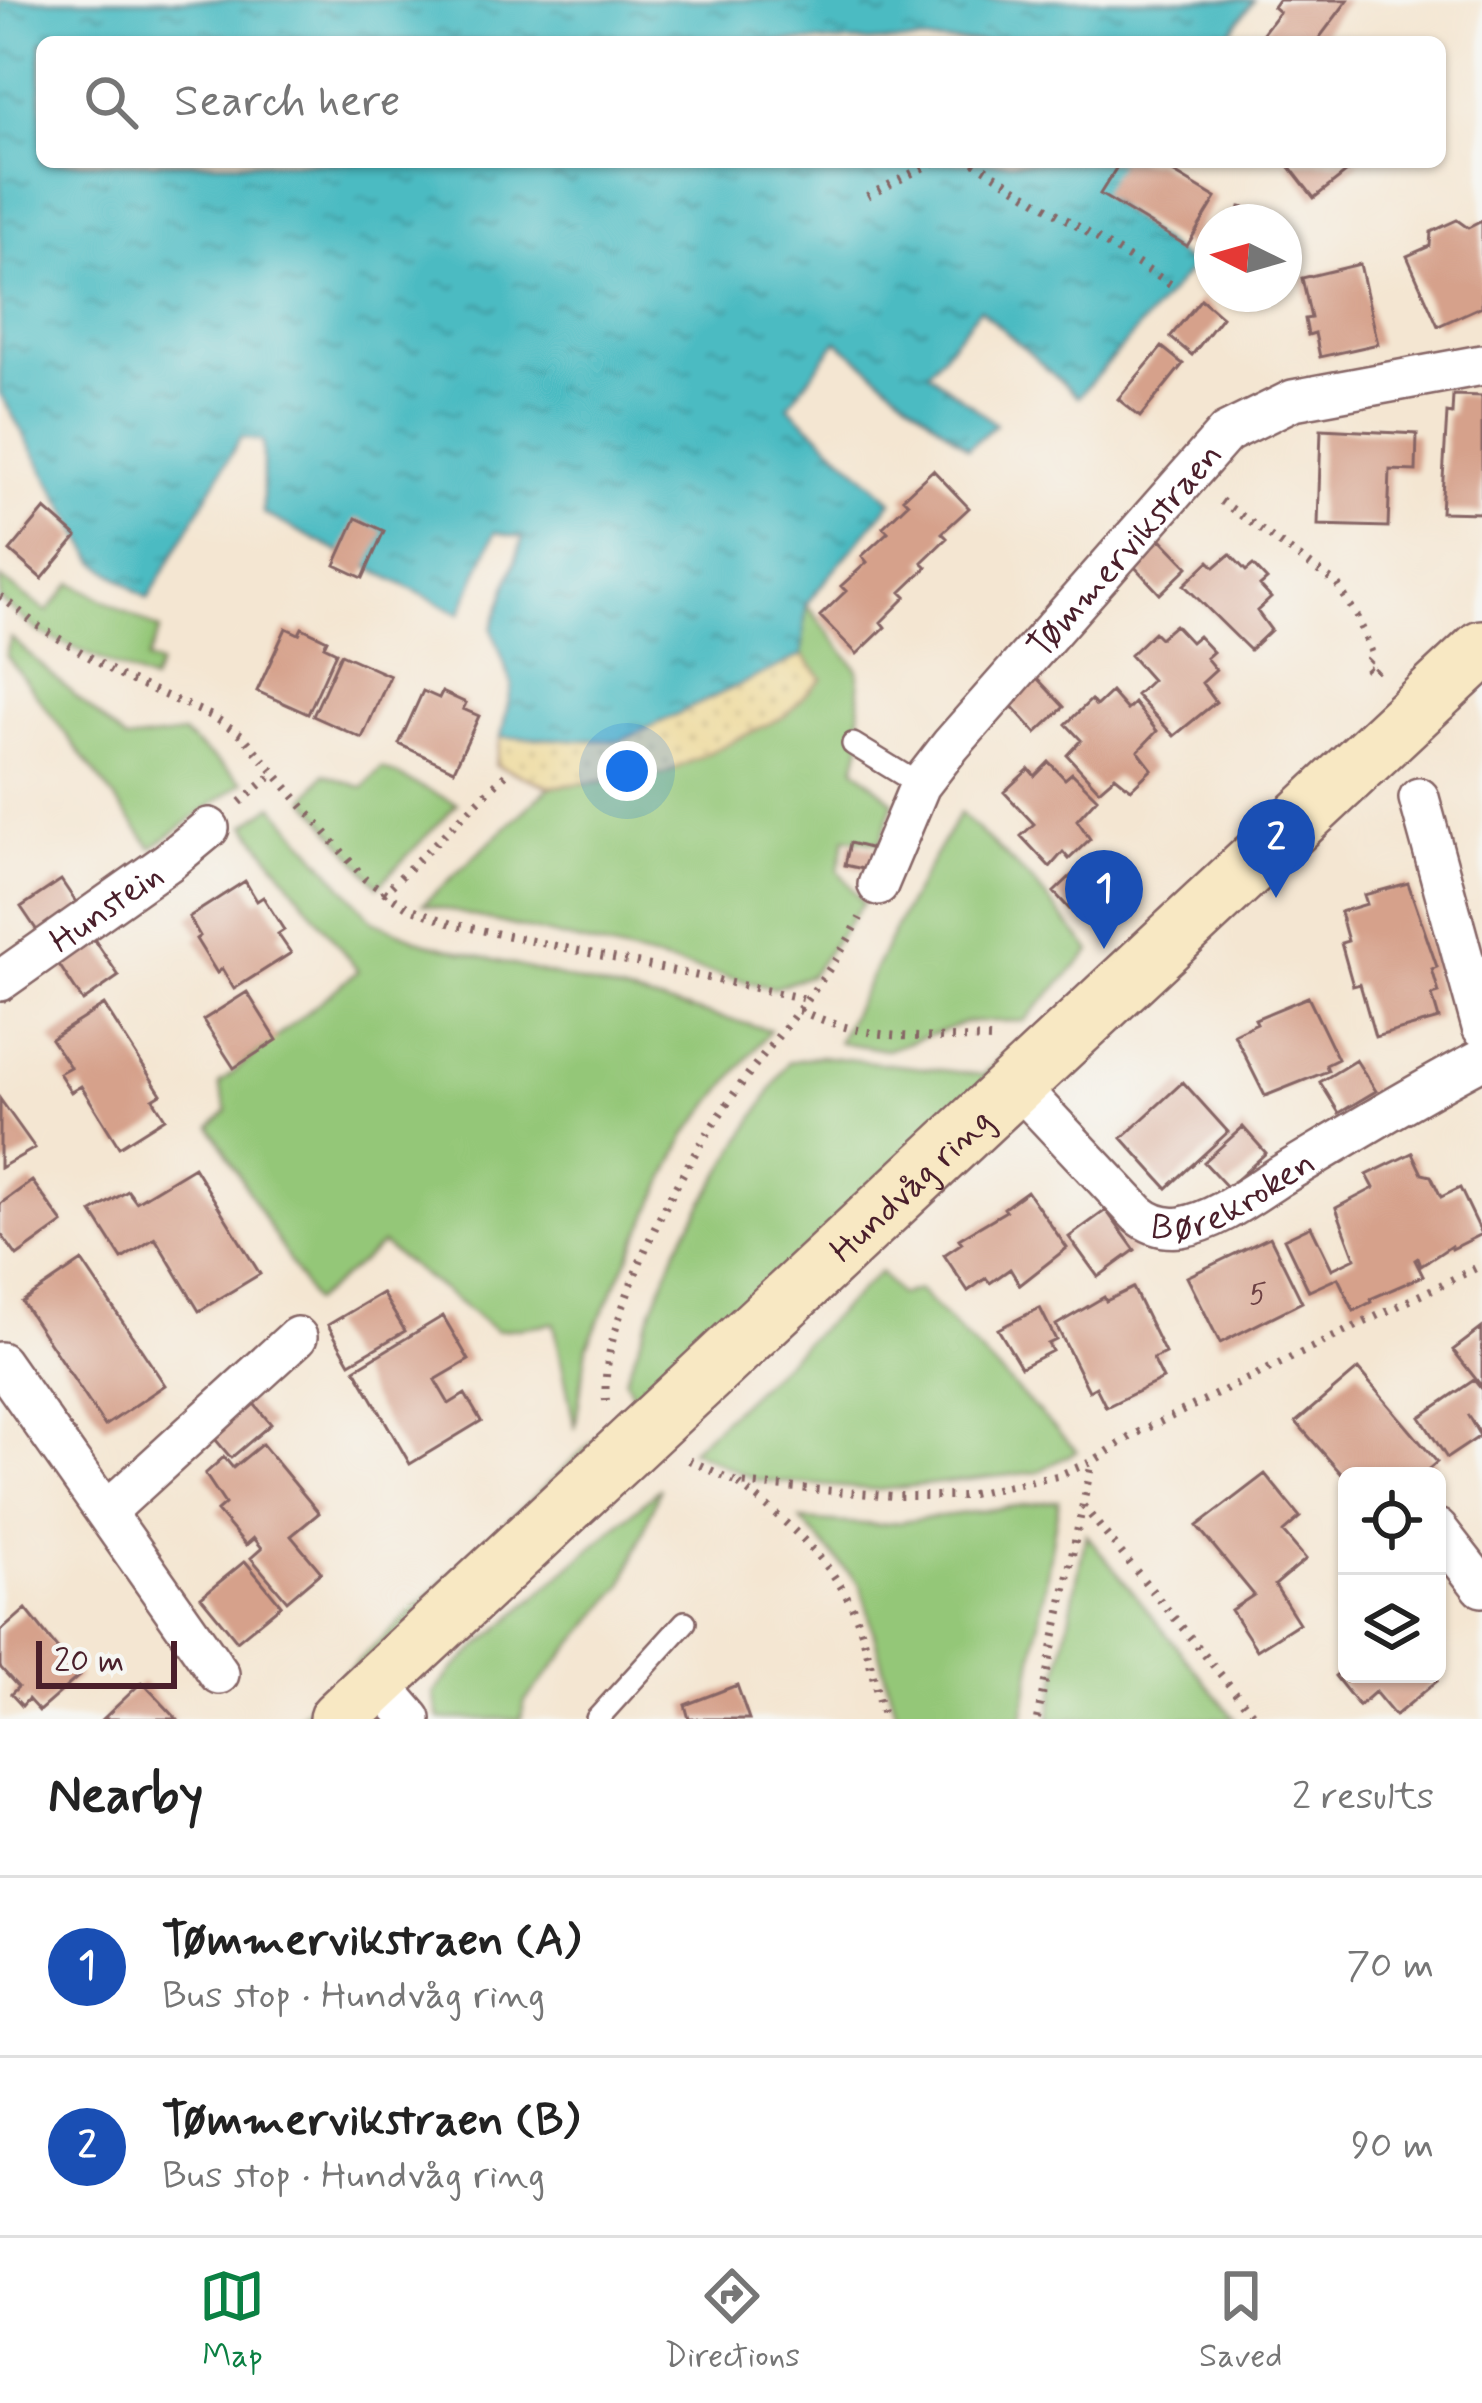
<!DOCTYPE html>
<meta charset="utf-8">
<style>
body{margin:0;font-family:Mynerve,sans-serif;background:#f6f6f6;color:#222}
.controls{position:absolute;right:36px;bottom:36px;display:grid;overflow:hidden;border-radius:18px;box-shadow:0 3px 9px #0004}
.controls button{width:108px;height:108px;display:grid;place-items:center;padding:0;border:0;border-bottom:3px solid #e0e0e0;background:#fff;color:#222;font:60px sans-serif}
.compass{position:absolute;left:1194px;top:204px;width:108px;height:108px;border-radius:50%;background:#fff;box-shadow:0 3px 9px #0004;rotate:275deg}
.scale{position:absolute;left:36px;bottom:30px;width:141px;box-sizing:border-box;padding-left:12px;border:6px solid #4a1f2b;border-top:0;font-size:33px;line-height:42px;white-space:nowrap;color:#4a1f2b;-webkit-text-stroke:9px #f6f6f2;paint-order:stroke}
.you{position:absolute;left:627px;top:771px;width:42px;height:42px;margin:-30px;border:9px solid #fff;border-radius:50%;background:#1a73e8;box-shadow:0 0 0 18px #1a73e833}
.badge{display:grid;place-items:center;width:78px;height:78px;border-radius:50%;background:#0b8043;color:#fff;font-size:39px;font-weight:700}
.pin{position:absolute;translate:-50% -99px;filter:drop-shadow(0 3px 6px #0008)}
.pin::after{content:'';position:absolute;top:63px;width:42px;height:36px;background:inherit;clip-path:polygon(0 0,100% 0,50% 100%)}
.list{margin:0;padding:0;list-style:none}
h2{display:flex;justify-content:space-between;align-items:center;height:156px;margin:0;padding:0 48px;font-size:51px}
h2 small{font-size:39px;font-weight:400;color:#767676}
.list li{display:grid;grid-template-columns:78px 1fr auto;gap:36px;align-items:center;box-sizing:border-box;height:180px;padding:0 48px;border-top:3px solid #e0e0e0}
.list b{display:block;font-size:45px;white-space:nowrap}
.list p{margin:0;font-size:39px;white-space:nowrap;color:#767676}
.list em{font-size:39px;font-style:normal;color:#767676}
.icon{flex:none;width:66px;height:66px;fill:none;stroke:currentColor;stroke-width:2;stroke-linecap:round;stroke-linejoin:round}
.map{position:relative;flex:none;width:1482px;height:1719px;overflow:hidden}
.search{position:absolute;background:#fff;box-shadow:0 3px 9px #0004;left:36px;right:36px;top:36px;height:132px;display:flex;align-items:center;gap:30px;box-sizing:border-box;padding:0 42px;border-radius:18px;color:#767676;font-size:45px}
.sheet{height:516px;background:#fff}
nav{display:flex;justify-content:space-around;align-items:center;box-sizing:border-box;height:168px;border-top:3px solid #e0e0e0;background:#fff;font-size:33px;color:#767676}
nav a{display:grid;justify-items:center;gap:6px}
nav .on{color:#0b8043}
.map>svg:first-child{display:block}
.grass{fill:#94c778;stroke:#6f7352;stroke-width:3}
.sand{fill:url(#sand-dots);stroke:#9c7c64;stroke-width:3}
.water{fill:url(#water-ripples);stroke:#4b6d76;stroke-width:3}
.building{fill:#d6a18b}
.lines{fill:none;stroke-linecap:round;stroke-linejoin:round}
.service-casing{stroke:#866565;stroke-width:26}
.minor-casing{stroke:#866565;stroke-width:44}
.secondary-casing{stroke:#866565;stroke-width:62}
.path{stroke:#866565;stroke-width:8;stroke-dasharray:3 9;stroke-linecap:butt}
.service{stroke:#fff;stroke-width:21}
.minor{stroke:#fff;stroke-width:39}
.secondary{stroke:#f8e8c3;stroke-width:57}
.labels{text-anchor:middle;stroke-width:10;stroke-linejoin:round;paint-order:stroke}
.number-label{font-size:30px;fill:#6d4043}
.street-label{font-size:36px;fill:#4a1f2b;stroke:#f6f6f2}
</style>
<div class="map">
<svg width="1482" height="1719" viewBox="0 0 1482 1719">
<defs>
<pattern id="sand-dots" width="8" height="8" patternUnits="userSpaceOnUse" patternTransform="scale(3)"><rect width="8" height="8" fill="#eeda9e"/><path d="M2 2h.1M6 6h.1" fill="none" stroke="#cebb88" stroke-width="1.8" stroke-linecap="round"/></pattern>
<pattern id="water-ripples" width="26" height="14" patternUnits="userSpaceOnUse" patternTransform="scale(3)"><rect width="26" height="14" fill="#4cbbc2"/><path d="M2 4q2-2 4 0t4 0M15 11q2-2 4 0t4 0" fill="none" stroke="#41979e"/></pattern>
</defs>
<rect width="100%" height="100%" fill="#f6f6f2"/>
<filter id="ink" filterUnits="userSpaceOnUse"><feTurbulence type="fractalNoise" baseFrequency=".00833" numOctaves="2"/><feDisplacementMap in="SourceGraphic" scale="24" xChannelSelector="R" yChannelSelector="G"/><feConvolveMatrix kernelMatrix="1 2 1 2 8 2 1 2 1" color-interpolation-filters="sRGB"/></filter>
<filter id="wash" filterUnits="userSpaceOnUse"><feTurbulence type="fractalNoise" baseFrequency=".004" numOctaves="4" result="noise"/><feDisplacementMap in="SourceGraphic" scale="48" xChannelSelector="R" yChannelSelector="G"/><feGaussianBlur stdDeviation="2.7" result="paint"/><feColorMatrix in="noise" values="0 0 0 0 0 0 0 0 0 0 0 0 0 0 0 0 0 1.4 0 .05"/><feComposite in="paint" operator="in"/></filter>
<g filter="url(#wash)">
<rect width="100%" height="100%" fill="#f4e6d2"/>
<path class="grass" d="M0,578l47,34 25,-29 88,47 -13,30 12,5 -7,17 -112,-49 -40,-33z
M806,604l52,66 3,74 -6,24 39,34 -14,41 -35,-5 -7,32 25,33 -52,72 -37,13 -351,-84 127,-117 114,-13 158,-96 -20,-23z
M11,638l115,103 57,-7 60,48 -91,66 -146,-193z
M382,768l75,36 -79,82 -72,-87 18,-25 39,14z
M273,805l100,116 50,21 347,88 -84,105 -99,211 -12,83 -21,-106 -58,8 -114,-87 -69,58 -102,-175 16,-16 -8,-27 139,-113 -112,-146z
M960,813l72,68 59,70 -67,70 -57,1 -80,28 -49,-8 71,-141z
M1019,1042l2,5 -715,672h-10l340,-318 -11,-22 52,-132 111,-185 32,-6 163,19z
M880,1272l19,23 19,-5 159,161 -40,21 -158,18 -122,-10 -66,-30z
M660,1488l-37,97 -98,116 -4,18h-82l-5,-25 18,-24z
M1059,1500l-36,219h-126l-36,-133 -60,-66 78,5z
M1086,1534l149,185h-186z"/>
<path class="sand" d="M802,655l20,23 -37,38 -121,58 -114,13 -55,-22 6,-28 120,4z"/>
<path class="water" d="M0,0h1254l-31,42h-1181v120h1094l-27,39 84,65 -115,131 -98,-88 -52,63 68,52 -28,24 -131,-107 -49,65 104,95 -86,103 -4,51 -182,86 -119,-4 11,-52 -20,-56 31,-91 -28,-6 -35,82 -197,-101v-71l-22,-5 -93,162 -52,-37 -96,-169z"/>
<g id="blocks">
<path class="building" d="M1278,0h70l-31,41 -53,1 -5,-4 20,-26 -6,-5z
M1120,162h36l60,36 -29,48 -87,-52z
M1286,162h74l-46,36z
M1240,207l34,8 -1,7h-36z
M1457,220l11,8 14,-7v85l-44,20 -31,-70 23,-10 1,-14z
M1360,264l18,80 -58,13 -5,-24 -7,2 -3,-16 6,-1 -9,-40z
M1201,299l21,18 -30,38 -22,-18z
M1162,347l21,17 -43,53 -22,-18z
M1453,395l29,1v117l-41,-1 6,-99 5,1z
M1321,429l96,5 -1,37 -26,-1 -2,57 -70,-2z
M933,470l36,38 -27,25 5,5 -25,24 5,5 -26,25 5,5 -25,25 4,5 -28,27 -37,-38 26,-25 -5,-5 26,-24 -5,-6 26,-24 -5,-5 25,-24 -5,-5z
M45,509l32,28 -35,42 -32,-28z
M356,518l28,13 -21,47 -28,-13z
M1161,539l27,28 -28,27 -27,-29z
M1230,554l16,17 7,-6 14,15 -7,6 11,12 -14,13 14,19 -21,20 -66,-65 25,-24 6,6z
M1175,625l16,17 7,-6 15,16 -7,6 10,12 -14,13 14,19 -42,34 -38,-41 16,-15 -22,-25 24,-23 6,6z
M286,628l13,6 3,-6 25,12 -3,6 12,6 -28,62 -51,-23z
M341,654l49,22 -28,62 -49,-22z
M1036,677l28,30 -28,26 -27,-30z
M423,691l16,7 3,-6 24,11 -3,6 16,7 -25,54 -55,-26z
M1111,692l16,18 7,-7 23,28 -19,20 14,18 -21,20 -16,-13 -16,14 -32,-35 14,-15 -15,-16 25,-24 5,6z
M1049,762l16,17 7,-6 25,25 -20,22 13,19 -21,20 -6,-7 -13,15 -29,-31 13,-12 -30,-32 25,-23 6,7z
M850,843l27,7 -5,21 -27,-6z
M1091,857l20,22 -37,35 -20,-22z
M61,880l23,34 -40,27 -23,-34z
M245,881l12,20 6,-4 21,33 -6,4 13,19 -57,36 -12,-20 -5,4 -21,-34 4,-3 -11,-19z
M1408,883l29,84 -5,2 7,24 -7,2 7,24 -64,18 -15,-53 -7,2 -12,-43 7,-2 -8,-29 27,-8 -3,-9z
M92,936l27,40 -36,25 -27,-41z
M247,992l30,48 -43,28 -31,-48z
M1308,997l30,62 -12,6 2,6 -63,25 -31,-62 23,-11 -2,-4z
M104,1005l57,89 -8,5 12,19 -46,29 -38,-61 -10,6 -12,-19 11,-6 -19,-28z
M1356,1060l20,31 -37,22 -19,-31z
M1183,1082l45,50 -61,56 -45,-50z
M0,1099l35,49 -35,20z
M1243,1127l23,26 -38,35 -24,-26z
M1412,1153l10,21 9,2 10,21 19,-9 22,46 -30,15 -1,-3 -30,20 -3,-8 -3,2 8,16 -53,23 1,3 -17,9 -16,-33 -29,13 -25,-52 27,-13 21,43 23,-11 -19,-50 38,-20 -7,-13z
M194,1167l66,107 -61,37 -44,-73 -33,21 -30,-47 36,-21 8,11z
M32,1181l31,42 -46,33 -17,-23v-29z
M1027,1191l40,57 -47,37 -10,-16 -20,14 -4,-5 -18,13 -24,-36 18,-12 -3,-4 47,-28 -2,-3z
M1106,1210l29,40 -37,27 -29,-40z
M1270,1237l32,65 -82,41 -33,-66z
M82,1261l83,124 -60,41 -83,-124z
M1133,1288l32,65 -12,6 10,20 -57,28 -10,-20 -7,4 -33,-66 48,-28 2,4z
M382,1293l23,38 -55,32 -22,-38z
M1040,1308l16,32 -8,4 4,7 -31,16 -23,-38z
M443,1316l26,44 -34,20 14,24 16,-10 16,27 -71,43 -55,-95z
M1482,1328v59l-29,-37z
M1358,1369l79,93 -16,14h-74v4l-51,-58z
M1474,1380l8,10v46l-15,-22 13,22 -33,22 -27,-41z
M250,1399l21,25 -40,34 -21,-25z
M262,1444l57,69 -28,23 30,36 -34,29 -36,-43 11,-10 -8,-10 -8,7 -29,-34 8,-7 -20,-30 19,-17 9,11z
M1265,1474l35,43 -17,15 23,27 -31,26 24,38 -42,27 -26,-40 23,-15 -57,-69z
M245,1561l36,44 -44,36 -36,-44z
M26,1609l53,67 -40,35 -11,-12 -6,7 -11,-12 7,-7 -18,-20v-35z
M1347,1666v8h84l6,7 -42,35 -20,-24 -16,14 -24,-30z
M142,1682l35,37h-74z
M737,1685l12,34h-60l-4,-14z"/>
</g>
</g>
<g filter="url(#ink)">
<use href="#blocks" fill-opacity="0" stroke="#866565" stroke-width="3"/>
<g class="lines">
<defs>
<path id="service" d="M853,744l67,41
M597,1719l88,-97"/>
<g id="minor">
<path d="M1419,798l63,229"/>
<path id="s1" d="M878,885l42,-100 31,-40 275,-312 67,-33 189,-35"/>
<path id="s2" d="M0,981l168,-119 41,-34"/>
<path id="s3" d="M1015,1083l123,131c12,10 27,15 43,13 34,-5 71,-33 99,-51 67,-40 133,-81 202,-117"/>
<path d="M0,1362l219,312"/>
<path d="M107,1511l190,-174"/>
<path d="M1437,1529l45,58"/>
<path d="M379,1682l32,37"/>
</g>
<g id="secondary">
<path id="s4" d="M338,1719l1144,-1070"/>
</g>
</defs>
<use href="#service" class="service-casing"/>
<use href="#minor" class="minor-casing"/>
<use href="#secondary" class="secondary-casing"/>
<path class="path" d="M974,162l201,125
M867,196l67,-34
M1221,501l116,83 21,34 15,38 -9,9 8,9 9,-8
M0,596l38,30 83,50 91,40 30,19 123,144 42,28 45,17 355,75
M240,802l36,-30
M383,894l124,-121
M799,1010c68,32 121,26 192,29
M606,1401c-3,-38 9,-73 22,-108 29,-81 73,-156 125,-225 38,-49 79,-95 107,-150
M689,1460l49,23 155,13h69l95,-20 36,-15 42,-27 347,-169
M739,1484c47,37 95,77 118,134 12,32 17,68 27,101
M1083,1506l174,213
M1037,1719l55,-257"/>
<use href="#service" class="service"/>
<use href="#minor" class="minor"/>
<use href="#secondary" class="secondary"/>
</g>
</g>
<g class="labels">
<g class="number-label">
<text x="1258" y="1303">5</text>
</g>
<g class="street-label">
<text dy="13" stroke="none"><textPath href="#s1" startOffset="420">Tømmervikstraen</textPath></text>
<text dy="13" stroke="none"><textPath href="#s2" startOffset="129">Hunstein</textPath></text>
<text dy="13" stroke="none"><textPath href="#s3" startOffset="285">Børekroken</textPath></text>
<text dy="13" stroke="none"><textPath href="#s4" startOffset="783">Hundvåg ring</textPath></text>
</g>
</g>
</svg>
<div class="controls">
<button><svg class="icon" aria-label="locate" viewBox="0 0 24 24"><circle cx="12" cy="12" r="6"/><path d="M12 2v4M12 18v4M2 12h4M18 12h4"/></svg></button>
<button><svg class="icon" aria-label="layers" viewBox="0 0 24 24"><path d="M12 4l9 5-9 5-9-5zM3 14l9 5 9-5"/></svg></button>
</div>
<svg class="compass" viewBox="-18 -18 36 36"><path d="M0-13l5 13h-10z" fill="#e53935"/><path d="M0 13l5-13h-10z" fill="#767676"/></svg>
<div class="scale">20 m</div>
<div class="you"></div>
<div class="pin badge" style="left:1104px;top:949px;background:#1a4fb4">1</div>
<div class="pin badge" style="left:1276px;top:898px;background:#1a4fb4">2</div>
<div class="search"><svg class="icon" aria-label="search" viewBox="0 0 24 24"><circle cx="10" cy="10" r="6"/><path d="M15 15l6 6"/></svg>Search here</div>
</div>
<section class="sheet">
<h2>Nearby<small>2 results</small></h2>
<ul class="list">
<li><span class="badge" style="background:#1a4fb4">1</span><div><b>Tømmervikstraen (A)</b><p>Bus stop · Hundvåg ring</p></div><em>70 m</em></li>
<li><span class="badge" style="background:#1a4fb4">2</span><div><b>Tømmervikstraen (B)</b><p>Bus stop · Hundvåg ring</p></div><em>90 m</em></li>
</ul>
</section>
<nav>
<a class="on"><svg class="icon" aria-label="map" viewBox="0 0 24 24"><path d="M3 6l6-2 6 2 6-2v14l-6 2-6-2-6 2zM9 4v14M15 6v14"/></svg>Map</a>
<a><svg class="icon" aria-label="directions" viewBox="0 0 24 24"><path d="M12 3l9 9-9 9-9-9zM9 14v-3h6M13 9l2 2-2 2"/></svg>Directions</a>
<a><svg class="icon" aria-label="saved" viewBox="0 0 24 24"><path d="M7 4h10v16l-5-4-5 4z"/></svg>Saved</a>
</nav>
